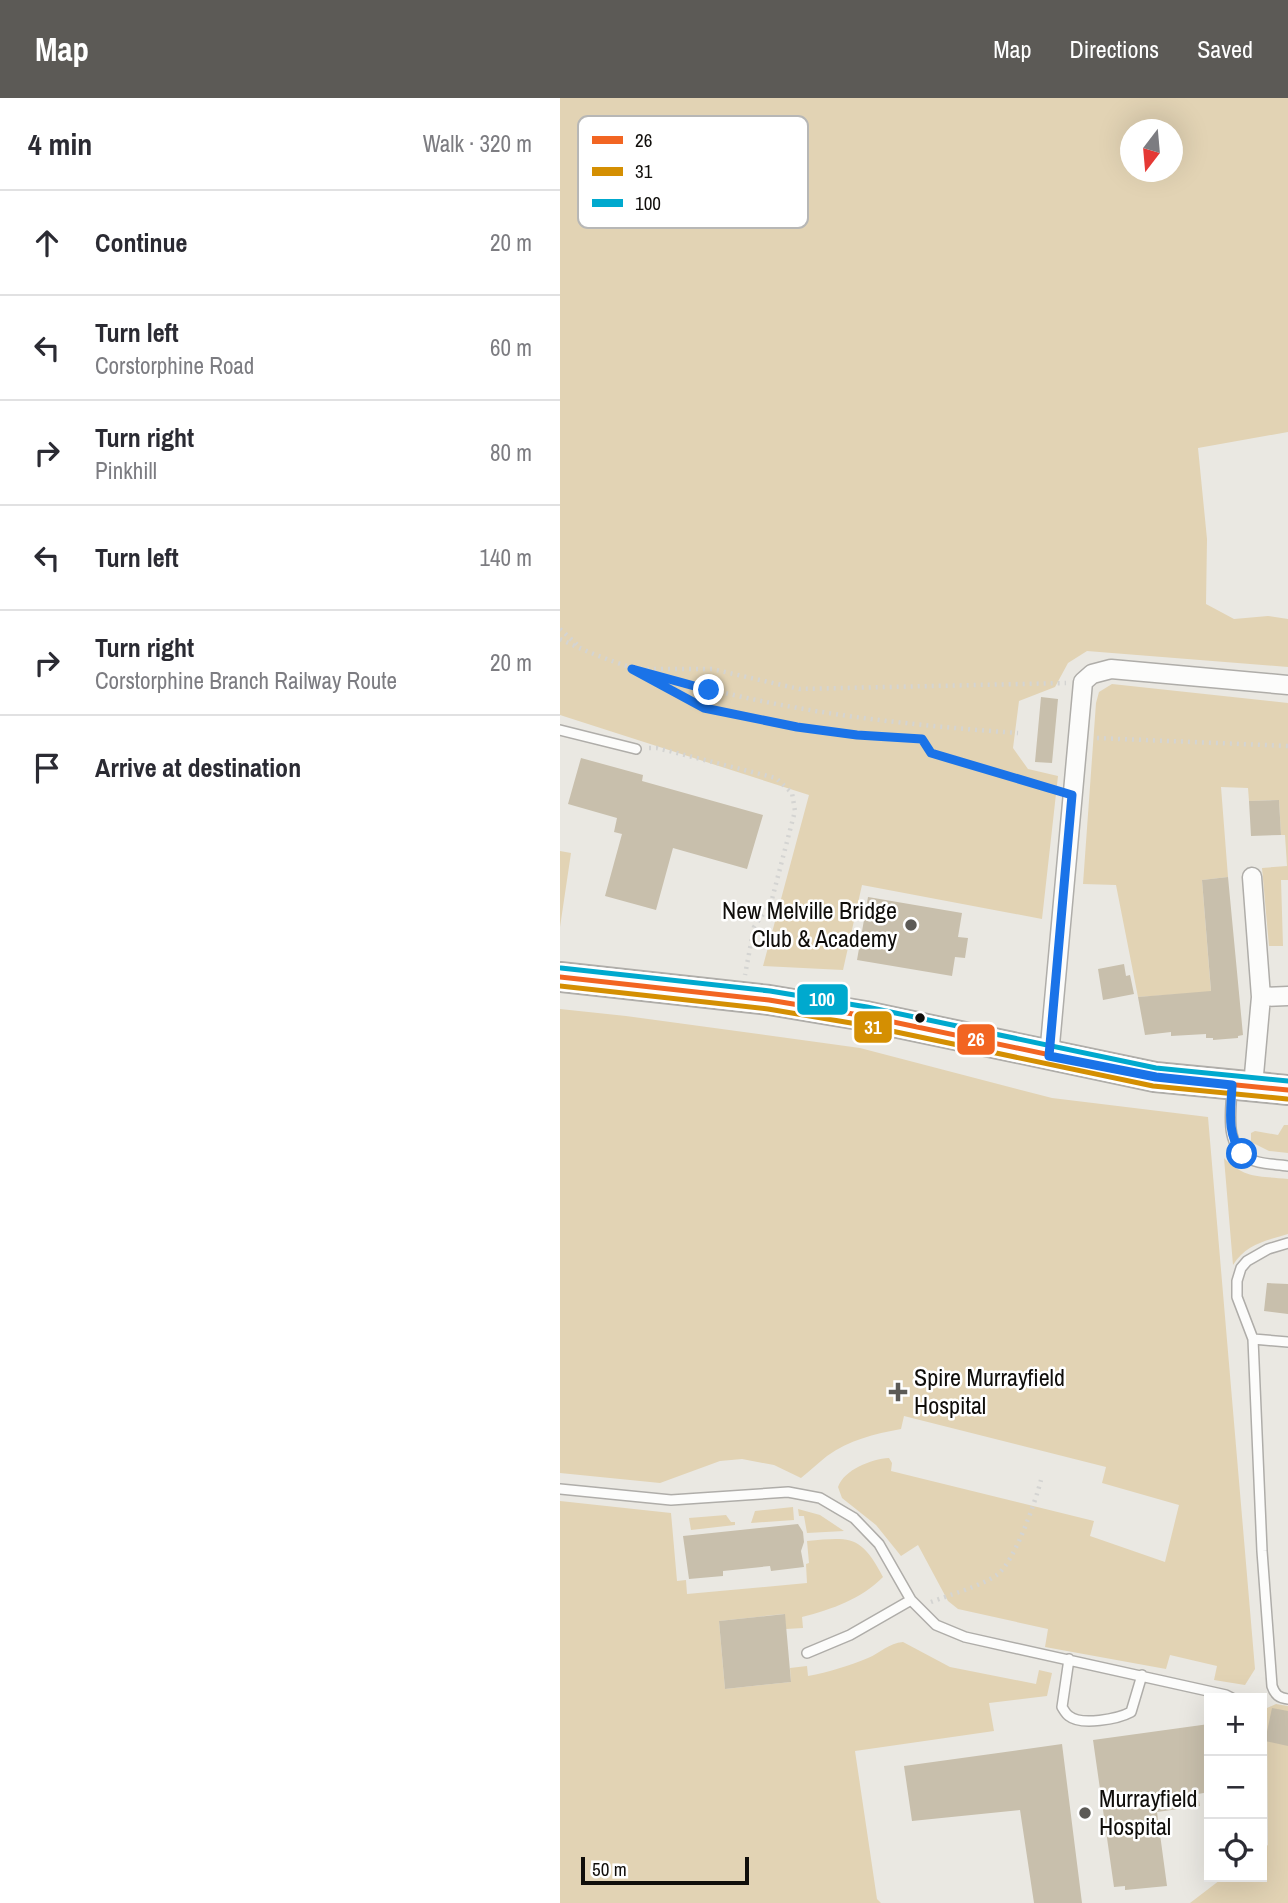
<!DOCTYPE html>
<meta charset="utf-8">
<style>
body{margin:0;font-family:"Archivo Narrow",sans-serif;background:#f7f7f7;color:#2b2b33}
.controls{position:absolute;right:21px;bottom:21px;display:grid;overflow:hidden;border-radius:0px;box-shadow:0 7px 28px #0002}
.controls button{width:63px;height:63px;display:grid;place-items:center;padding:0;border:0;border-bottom:2px solid #e1e1e2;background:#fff;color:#2b2b33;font:35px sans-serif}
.compass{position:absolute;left:560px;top:21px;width:63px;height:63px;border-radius:50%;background:#fff;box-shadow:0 7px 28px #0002;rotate:196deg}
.scale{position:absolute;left:21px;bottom:18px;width:168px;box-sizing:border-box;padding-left:7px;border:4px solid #100e0b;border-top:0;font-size:19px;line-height:24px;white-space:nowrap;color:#100e0b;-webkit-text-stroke:5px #fff;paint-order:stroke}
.stop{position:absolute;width:21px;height:21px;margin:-16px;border:5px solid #1a73e8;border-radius:50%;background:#fff}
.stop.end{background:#1a73e8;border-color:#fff;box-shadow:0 2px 7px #0008}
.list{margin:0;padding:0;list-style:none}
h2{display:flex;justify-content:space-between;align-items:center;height:91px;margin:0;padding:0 28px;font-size:30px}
h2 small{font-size:23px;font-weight:400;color:#7c7c81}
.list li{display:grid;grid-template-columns:46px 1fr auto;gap:21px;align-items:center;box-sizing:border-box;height:105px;padding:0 28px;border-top:2px solid #e1e1e2}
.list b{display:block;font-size:26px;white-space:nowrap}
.list p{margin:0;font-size:23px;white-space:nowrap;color:#7c7c81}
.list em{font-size:23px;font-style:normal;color:#7c7c81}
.icon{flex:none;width:38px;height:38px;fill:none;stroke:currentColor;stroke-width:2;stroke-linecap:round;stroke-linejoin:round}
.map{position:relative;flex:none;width:728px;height:1805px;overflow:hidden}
header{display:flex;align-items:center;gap:42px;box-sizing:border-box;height:98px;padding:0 35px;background:#5c5a56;color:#fff}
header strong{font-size:33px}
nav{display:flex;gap:38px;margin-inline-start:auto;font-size:24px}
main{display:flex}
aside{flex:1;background:#fff}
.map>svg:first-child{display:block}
.green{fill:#e2d3b4;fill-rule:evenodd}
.building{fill:#c8bfac}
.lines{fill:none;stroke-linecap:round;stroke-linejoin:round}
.service-casing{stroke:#afada9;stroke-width:12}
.minor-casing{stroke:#afada9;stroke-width:21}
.primary-casing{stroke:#afada9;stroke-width:32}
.path{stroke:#d4d4d2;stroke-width:4.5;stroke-dasharray:2 5;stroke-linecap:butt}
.service{stroke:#fcfcfb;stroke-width:9}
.minor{stroke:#fcfcfb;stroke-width:18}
.primary{stroke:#fcfcfb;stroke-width:28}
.bus-1-casing{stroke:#fff;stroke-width:10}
.bus-2-casing{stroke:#fff;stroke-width:10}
.bus-3-casing{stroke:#fff;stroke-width:10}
.bus-1{stroke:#f26522;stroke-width:5}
.bus-2{stroke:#d48f02;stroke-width:5}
.bus-3{stroke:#00a9ce;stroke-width:5}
.route{stroke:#1a73e8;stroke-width:9}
.poi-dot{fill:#5c5a56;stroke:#fff;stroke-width:2.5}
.bus-dot{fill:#100e0b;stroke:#fff;stroke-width:2.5}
.labels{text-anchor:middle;stroke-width:5;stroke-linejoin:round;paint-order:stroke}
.poi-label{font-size:24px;fill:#100e0b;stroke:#fff;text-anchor:start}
.key{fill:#fff;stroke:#b7b7b6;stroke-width:2}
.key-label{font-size:19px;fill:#100e0b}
.line-badge{stroke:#fff;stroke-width:2.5}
.badge-label{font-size:19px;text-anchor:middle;font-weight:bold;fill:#fff}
</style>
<header>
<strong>Map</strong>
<nav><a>Map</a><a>Directions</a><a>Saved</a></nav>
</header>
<main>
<aside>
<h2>4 min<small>Walk · 320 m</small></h2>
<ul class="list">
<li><svg class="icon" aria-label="ahead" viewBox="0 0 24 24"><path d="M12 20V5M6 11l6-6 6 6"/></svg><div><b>Continue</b></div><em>20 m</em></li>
<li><svg class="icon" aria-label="left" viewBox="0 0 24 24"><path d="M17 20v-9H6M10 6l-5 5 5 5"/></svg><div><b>Turn left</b><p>Corstorphine Road</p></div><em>60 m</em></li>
<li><svg class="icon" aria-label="right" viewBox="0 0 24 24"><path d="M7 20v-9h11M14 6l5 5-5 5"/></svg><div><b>Turn right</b><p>Pinkhill</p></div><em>80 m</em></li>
<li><svg class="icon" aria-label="left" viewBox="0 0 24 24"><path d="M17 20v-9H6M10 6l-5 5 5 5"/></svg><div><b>Turn left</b></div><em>140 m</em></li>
<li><svg class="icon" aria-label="right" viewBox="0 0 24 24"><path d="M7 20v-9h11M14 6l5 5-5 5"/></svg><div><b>Turn right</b><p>Corstorphine Branch Railway Route</p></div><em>20 m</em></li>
<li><svg class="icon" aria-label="arrive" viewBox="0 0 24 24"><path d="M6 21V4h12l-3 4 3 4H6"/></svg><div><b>Arrive at destination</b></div></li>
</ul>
</aside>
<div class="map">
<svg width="728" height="1805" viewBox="0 0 728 1805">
<rect width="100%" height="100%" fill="#eae8e2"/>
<path class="green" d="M0,0h728v334l-90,16 9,91 -1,65 28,15 34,-3 20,3v48l-201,-16 -19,12 -13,24 -36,14 -6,47 15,21 30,7 -16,143 -180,-34 -19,85 -80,-4 46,-171 -249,-80zM570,32h42v42h-42z
M552,586l176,19v177h-7l2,66h-14l-7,-78 25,-2 -2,-31h-4l-2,-35 -30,1 -1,-13 -27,-1 7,90 -26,3 9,112 -73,5 -22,-112 -33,-1 13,-181 3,-11z
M0,753l11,2 -11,74z
M0,911l66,7 234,32 192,50 156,19 47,552 -10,16 -31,-5 3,-14 -47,-11 -4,14 -121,-22 3,-18 -90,-20 -10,-8 -30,-56 -17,11 -25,-31 -34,-27 -4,-11c6,-17 33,-28 51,-29l3,5 -1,8 203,50 -4,15 75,26 14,-57 -77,-22 4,-16 -202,-51 -3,13c-27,5 -52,11 -74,27 -9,7 -17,15 -26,22l-27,-13 -32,-6 -22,2 -60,22 -100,-10z
M724,1027h4v28l-19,-2 -18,-9v-9l4,-2 23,4z
M664,1060c20,21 37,18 64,21v55c-23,7 -42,10 -55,31z
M0,1403l111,12 6,68 9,-1 1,14 120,-11 -1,-19 3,-1 -2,-22c44,-4 54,-6 76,36 -22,22 -50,32 -81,40l1,11 -17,1 -2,-15 -65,7 6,68 66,-7 -1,-14 17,-2 1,10c21,-4 40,-10 60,-18 12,-5 21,-15 35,-16l47,25 86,17 3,-14 13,3 -5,23 -58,7 5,28 -139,20 22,148 4,4h-321z
M233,1409l1,13 -43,3 4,-12z
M238,1411l22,6 24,16 -37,2 -3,-17h-5z
M166,1417l5,7h4v3l-44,5 -2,-12z
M716,1606l12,2v197h-98l34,-26h38v-28l6,-4 -1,-137z"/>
<path class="building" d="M481,599l17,2 -6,64 -17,-1z
M21,660l62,17 -1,6 121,34 -16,54 -74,-21 -17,62 -51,-14 17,-62 -8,-2 3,-14 -49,-14z
M719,702l2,35 -30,1 -2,-35z
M668,779l15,158 -5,1v2l-25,2v-2h-7v-4l-35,2v-4l-26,3 -7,-38 73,-6 -9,-111z
M308,799l94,16 -4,24 10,1 -3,20 -10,-1 -3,19 -95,-16z
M564,866l2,12 4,-1 4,19 -31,6 -5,-31z
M707,1185l21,1v30l-24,-3z
M238,1426l5,8 1,10 -3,9 3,16 -33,4 -1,-5 -47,5v5l-34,3 -6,-43z
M225,1516l6,68 -66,7 -6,-68z
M712,1610l16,3v35l-23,-5z
M649,1626v68l-11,2 2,12 -43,6 10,74 -42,4v-4l-11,1 -21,-147z
M502,1646l20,159h-48l-14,-93 -108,11 -8,-55z"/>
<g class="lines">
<defs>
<path id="service" d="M0,632l76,19
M672,990c-1,24 -8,58 18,71 11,6 26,5 38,7
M728,1145l-20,6 -21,12 -6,7 -4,13v16l16,42 9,212 10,135c3,9 7,12 16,13
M693,1241l35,3
M0,1391l111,11 117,-8 32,6 34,20 25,26 32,56 25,25 29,12 261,58 6,3
M247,1555l43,-18 61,-35
M509,1561l-7,48c2,3 4,7 7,9 12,10 49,3 62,-4l11,-37"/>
<path id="minor" d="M692,779l9,120 -8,89
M701,899l27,-1
M489,958l34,-374 9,-8 19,-5 177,16"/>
<path id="primary" d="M0,879l209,23 96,16 290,61 133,13"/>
</defs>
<use href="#service" class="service-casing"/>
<use href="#minor" class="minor-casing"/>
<use href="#primary" class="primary-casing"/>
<path class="path" d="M0,531l21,19
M0,541c41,20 82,33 126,44 109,30 219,42 332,50
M80,571h72l87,20 267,-6
M79,575l65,35 93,19 60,8 65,4 9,14 126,37
M537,640l191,8
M89,650h8l119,30 16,15 3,18 -24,92 -17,24 -9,48
M371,1504c18,-7 53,-17 67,-28 17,-14 37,-71 43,-94"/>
<use href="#service" class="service"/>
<use href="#minor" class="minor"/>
<use href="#primary" class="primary"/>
<defs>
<path id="bus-1" d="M0,879l209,23 96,16 290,61 133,13"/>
<path id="bus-2" d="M0,888l208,23 95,16 290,61 134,13"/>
<path id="bus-3" d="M1,870l209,23 97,16 289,61 132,13"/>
</defs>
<use href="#bus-1" class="bus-1-casing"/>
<use href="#bus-2" class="bus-2-casing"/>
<use href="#bus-3" class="bus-3-casing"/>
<use href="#bus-1" class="bus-1"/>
<use href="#bus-2" class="bus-2"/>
<use href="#bus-3" class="bus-3"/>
</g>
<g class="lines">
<path class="route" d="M149,592l-77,-21 72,39 93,19 60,8 65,4 9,14 141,42 -23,261 107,21 76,8c-1,25 -6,48 10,69"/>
</g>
<g class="poi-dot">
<circle cx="351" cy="827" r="7"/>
<path d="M334.5 1283.5h7v7h7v7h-7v7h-7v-7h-7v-7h7z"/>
<circle cx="525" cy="1715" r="7"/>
</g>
<circle class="bus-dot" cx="360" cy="920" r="6"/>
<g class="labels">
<g class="poi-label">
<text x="337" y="821" text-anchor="end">New Melville Bridge<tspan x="337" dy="28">Club &amp; Academy</tspan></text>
<text x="354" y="1288">Spire Murrayfield<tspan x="354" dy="28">Hospital</tspan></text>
<text x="539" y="1709">Murrayfield<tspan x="539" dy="28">Hospital</tspan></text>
</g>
</g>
<rect x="18" y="18" width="230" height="112" rx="10" class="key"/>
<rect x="32" y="38" width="31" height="8" fill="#f26522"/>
<rect x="32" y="69" width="31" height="9" fill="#d48f02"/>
<rect x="32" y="101" width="31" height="8" fill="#00a9ce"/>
<g class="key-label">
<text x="75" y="49">26</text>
<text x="75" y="80">31</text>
<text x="75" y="112">100</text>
</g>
<g class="line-badge">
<rect x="236" y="885" width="53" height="33" rx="7" fill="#00a9ce"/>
<rect x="293" y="912" width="40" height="34" rx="7" fill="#d48f02"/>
<rect x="396" y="925" width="40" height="33" rx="7" fill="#f26522"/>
</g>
<g class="badge-label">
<text x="262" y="908">100</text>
<text x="313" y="936">31</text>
<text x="416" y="948">26</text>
</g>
</svg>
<div class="controls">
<button>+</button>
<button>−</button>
<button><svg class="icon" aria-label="locate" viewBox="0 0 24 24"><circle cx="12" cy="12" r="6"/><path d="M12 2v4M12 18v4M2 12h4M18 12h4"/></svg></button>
</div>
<svg class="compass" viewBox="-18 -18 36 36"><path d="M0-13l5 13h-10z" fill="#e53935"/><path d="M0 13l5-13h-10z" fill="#7c7c81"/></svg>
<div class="scale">50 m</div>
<div class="stop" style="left:682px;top:1056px"></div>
<div class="stop end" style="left:149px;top:592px"></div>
</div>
</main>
